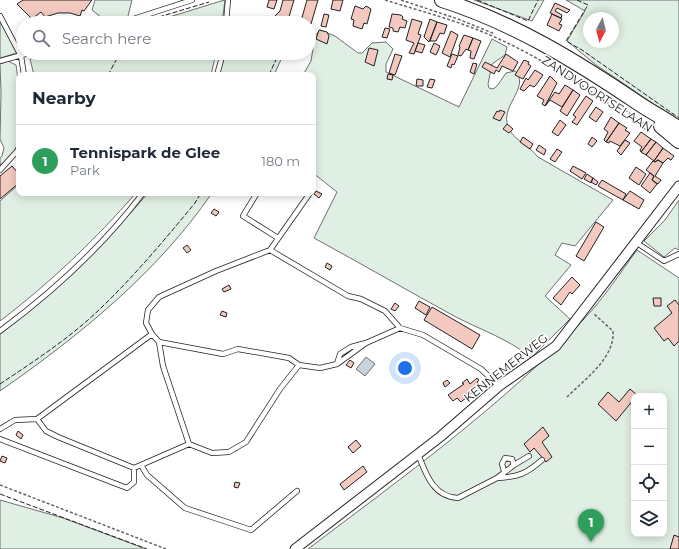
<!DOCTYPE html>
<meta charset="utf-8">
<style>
body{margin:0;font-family:Montserrat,sans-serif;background:#f2f2f3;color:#1f2937}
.controls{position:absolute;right:12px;bottom:12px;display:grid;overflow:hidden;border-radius:8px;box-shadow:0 2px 10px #0003}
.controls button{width:36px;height:36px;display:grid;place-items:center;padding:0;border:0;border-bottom:1px solid #e0e1e3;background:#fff;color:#1f2937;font:20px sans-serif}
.compass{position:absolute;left:583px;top:12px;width:36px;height:36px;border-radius:50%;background:#fff;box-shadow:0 2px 10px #0003;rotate:187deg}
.you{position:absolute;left:405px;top:368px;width:14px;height:14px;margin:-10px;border:3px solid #fff;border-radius:50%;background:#1a73e8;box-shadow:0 0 0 6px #1a73e833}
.badge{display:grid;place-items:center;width:26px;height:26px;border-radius:50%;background:#d93025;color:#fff;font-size:13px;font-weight:700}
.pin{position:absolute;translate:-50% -33px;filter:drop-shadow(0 1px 2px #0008)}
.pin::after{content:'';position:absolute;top:21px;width:14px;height:12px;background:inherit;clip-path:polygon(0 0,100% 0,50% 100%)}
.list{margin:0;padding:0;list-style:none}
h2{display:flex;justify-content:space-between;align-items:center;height:52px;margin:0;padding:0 16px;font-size:17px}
h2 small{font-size:13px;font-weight:400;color:#747a83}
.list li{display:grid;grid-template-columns:26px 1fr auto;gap:12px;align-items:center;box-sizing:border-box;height:72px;padding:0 16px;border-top:1px solid #e0e1e3}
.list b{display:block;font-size:15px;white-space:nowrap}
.list p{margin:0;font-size:13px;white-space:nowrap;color:#747a83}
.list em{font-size:13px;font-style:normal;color:#747a83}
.icon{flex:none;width:22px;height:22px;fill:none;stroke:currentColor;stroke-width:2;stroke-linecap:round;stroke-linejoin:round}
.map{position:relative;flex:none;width:679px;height:549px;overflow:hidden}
.search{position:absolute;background:#fff;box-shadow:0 2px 10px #0003;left:16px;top:16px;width:300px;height:44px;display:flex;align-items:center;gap:10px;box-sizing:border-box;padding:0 14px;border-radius:22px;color:#747a83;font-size:15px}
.panel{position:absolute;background:#fff;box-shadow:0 2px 10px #0003;left:16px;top:72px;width:300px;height:124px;border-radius:8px}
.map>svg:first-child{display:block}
.green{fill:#e0efe3;stroke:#6f6f6f;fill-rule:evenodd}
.water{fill:#c7d3dd;stroke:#6f6f6f}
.building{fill:#f3c9c0;stroke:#222}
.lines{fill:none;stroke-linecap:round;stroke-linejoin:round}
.lane-casing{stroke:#222;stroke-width:6}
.street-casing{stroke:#222;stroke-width:11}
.primary-casing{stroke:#222;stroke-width:16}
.path{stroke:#646464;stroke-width:1.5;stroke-dasharray:3 2;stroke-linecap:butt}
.lane{stroke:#fff;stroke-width:4.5}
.street{stroke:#fff;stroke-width:9}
.primary{stroke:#fff;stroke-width:14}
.fence{stroke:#222;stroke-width:1;stroke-dasharray:5 2;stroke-linecap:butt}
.labels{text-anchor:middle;stroke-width:3;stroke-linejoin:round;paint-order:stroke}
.street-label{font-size:12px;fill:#222;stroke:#fff}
</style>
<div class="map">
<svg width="679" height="549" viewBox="0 0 679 549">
<rect width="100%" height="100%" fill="#fff"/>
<path class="green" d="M95,0h37l-5,20 -20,2 -15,-12z
M225,0l-3,23h-72l71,-22z
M474,0h70l-12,21z
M566,0h113v121l-83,-56 -29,-24 18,-30zM589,18h24v24h-24z
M0,13l16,33 1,7 -17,5z
M320,30l15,6 23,17h4l10,-10 14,-1 7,7 -7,15v8l73,35 33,-68 15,8 -2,8 -13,9 -4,20 1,4 4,1 4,-3 9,-13 9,-2c15,15 -12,33 -8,52 4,17 21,21 31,34l75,43 -38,46 -13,-3 -7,12 16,10 -26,31 25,23 -39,39c-18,-17 -52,-29 -75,-41 -48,-26 -94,-53 -142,-79l23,-46 -24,-19v-98h-10l8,-14 4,-25z
M50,53h166l-5,22h-177l-4,-16z
M225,53h59l-10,22h-55z
M8,61l8,4c3,19 7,64 0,82 -2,7 -9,14 -16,18v-7l2,-2 2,-8 -4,-9 1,-46 -1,-29z
M19,184v9h117c-41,47 -86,90 -136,128v-120z
M148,193h64c-55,80 -133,143 -212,198v-60c54,-40 105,-87 148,-138z
M679,200v50l-4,-2 -11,9 -20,-16 21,-21z
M637,250l42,28v271h-371c95,-72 194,-143 276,-230 20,-21 36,-46 53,-69zM634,396h30v138h-30z
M0,500l63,18 83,31h-146z"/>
<path class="water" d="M366,357l9,7 -10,12 -9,-7z"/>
<path class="building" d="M92,0l-8,11 -2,-1 -2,6 -10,-3h-12l-13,4 -4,-5 -9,7 -15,-15 6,-4z
M269,0h8l-3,9 -7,-2z
M283,0h11l-6,20 -3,3h-5l-6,-6 6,-6z
M307,0h11l-7,24 -10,-3z
M333,0h10l-3,11 -9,-2z
M555,3l15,7 -3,3 -10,-5 -2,3 7,4 -1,3 -11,-5z
M355,6l8,3 3,-3 5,3 -4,15 -3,-1 -2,6 -9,-3 1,-6 -3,-1z
M324,14l5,1 -3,12 -5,-1z
M392,14l9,1 2,2 -1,2 5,2 -2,7 -5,-1 -2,5 -5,-1v-3l-4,-1z
M552,14l10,5 -3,5 3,1 -3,6 -12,-6z
M412,19l10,3 -4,12 3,1 -7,19 -5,-1 5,-10 -8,-3z
M430,19l7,3 -8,20 -5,-5z
M437,22l10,3 -3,9 -4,-1 -4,8h-6z
M385,28l5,1 -3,9 -5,-1z
M319,30l8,2 2,4 -2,8 -11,-5z
M451,31l7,4 -8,22 -8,-4z
M464,35l9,3 -5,12 -2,-1 -5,7 -3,-1 2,-8 -1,-1z
M473,38l8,3 -7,18 -4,-1 1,-7 -3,-1z
M418,43l7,2 -3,8 -7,-2z
M434,43l6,3 -4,9 -6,-3z
M369,48l9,2 -4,16 -9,-4z
M395,54l7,2 -7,19 -6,-2z
M452,54l6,2 -4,9 -2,-1 -1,4 -4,-2z
M506,54l12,8 -5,9 -11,-5 -3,6 -3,-2 -2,4 -12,-7 3,-5 12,6z
M524,60l5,2 -1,2 3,2 -8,13 -8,-4z
M473,63l4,1 -3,10 -4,-2z
M535,70l8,5 -7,10 -2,2 -4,-2 -6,6 -4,-2 6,-11 2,2z
M388,74l5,1 -1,5 -5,-1z
M550,76l7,7 -12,23 -3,-2 2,-4 -7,-4z
M417,79l6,1v6h-7z
M430,79l5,1 -3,8 -5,-1z
M565,85l8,5 -11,17 -12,-7 -5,6 10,-14 4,2z
M573,90l7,5 -13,21 -7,-5z
M586,96l7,5 -16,24 -5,-3 4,-5 -3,-2z
M596,107l7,5 -7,10 -7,-5z
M500,110l5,2 -5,9 -7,-3 4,-7 2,1z
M611,117l8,6 -13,19 -2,-2 4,-8 -4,-3z
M560,120l6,5 -8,11 -6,-4z
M619,123l8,5 -2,2 5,3 -10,13 -10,-5 -1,2 -3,-1z
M507,124l6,5 -4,4 -6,-4z
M641,132l10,7 -10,13 -1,-2 2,-3 -8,-6z
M523,137l10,7 -3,5 -10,-7z
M592,137l5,4 -5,6 -4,-3z
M651,139l5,3 -10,13 -5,-3z
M625,140l5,3 -9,12 -4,-4z
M656,142l7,6 -9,13 -8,-6z
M539,145l7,5 -2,5 -8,-5z
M663,148l11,8 -3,4 -3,-2 -5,5 -5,-3 -3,2 -1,-1z
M557,149l5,3 -7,10 -5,-3z
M658,160l5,3 -8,13 6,4 -3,4 -6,-4 2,-4 -8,-6 7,-9 2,1z
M12,166l7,8v9l-19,16v-23z
M573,166l13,7 -4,6 -12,-8z
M636,167l10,7 -7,11 -10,-7z
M650,173l4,3 -2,4 5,4 -7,9 -9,-7z
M587,174l6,4 -2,5 -7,-4z
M593,178l5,4 -2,3 -5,-3z
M602,180l24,14 -3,6 -25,-14z
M316,191l6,3 -3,4 -5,-4z
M630,191l14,9 -5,9 -16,-9z
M214,209l5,3 -3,4 -5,-3z
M596,222l8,5 -20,34 -8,-5z
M187,245l4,5 -4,3 -4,-5z
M327,263l5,3 -2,4 -5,-3z
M572,277l8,8 -8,9 -2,-2 -9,13 -8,-7z
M229,285l2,4 -7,3 -2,-3z
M653,298h8v8h-7z
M675,300l4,5v36l-5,5 -6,-8 -4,3 -10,-13 18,-15 -5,-7z
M419,301l11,6 -4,8 -11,-7z
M395,303l4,3 -4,5 -4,-2z
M432,307l48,28 -8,14 -48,-29z
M222,311l5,2 -1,4 -6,-2z
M350,360l4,3 -3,5 -5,-3z
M477,378l2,2 -2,2 3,4 -19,16 -4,-4 -4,3 -5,-6 16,-11 -2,-1 5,-4 3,5z
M447,380l3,3 -5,4 -2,-4z
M630,389l7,6 -3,1v3l-18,22 -18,-17 10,-12 11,10z
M543,427l6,9 -7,6 10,15 -6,5 -12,-14 -4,4 -6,-8z
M18,431l5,4 -2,4 -5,-4z
M356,440l5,6 -8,7 -5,-6z
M2,456l5,2 -2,5 -5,-2z
M363,466l4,6 -23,18 -4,-6z
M235,482l5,1 -2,5 -4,-1z
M674,535l5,2v12h-9z"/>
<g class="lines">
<defs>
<path id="lane" d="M0,16l21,40 3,19
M121,23l71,-23
M226,23l2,-23
M0,61l29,-8
M217,75l6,-22
M0,170l19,-21
M257,193l-14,23 35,22
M637,243l27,18 15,-7
M270,250l78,46 13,3 24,12 15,17 23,7 58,34 18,17
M0,331c54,-40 103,-85 143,-138
M159,342l64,12 15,-5 51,9 10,7 21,3 17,-4 29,-21
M337,364l3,-10 11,-7 15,-4 34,-15
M37,419l9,12 12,6 76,31 55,-24 23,9 17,-1 17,-10 34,-53 19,-24
M0,429l15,-9 22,-1 115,-85
M0,439l127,49 7,-6v-14
M189,444l-26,-78 -4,-24 -7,-8 -6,-11 2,-13 11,-13 57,-26 54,-21 40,-57
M418,454c8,20 15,43 40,44l39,-20
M141,465l6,10 38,33 66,22 46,-39
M514,465l-17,13c21,-1 29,-4 45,-18
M504,471l-2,-7 3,-6 7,1 2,6 15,-9"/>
<path id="street" d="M295,549l145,-112 59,-51 57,-40 123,-160"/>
<path id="primary" d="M442,0c72,23 134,61 196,103 13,9 28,16 41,26
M661,126l18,15"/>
</defs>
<use href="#lane" class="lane-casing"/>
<use href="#street" class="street-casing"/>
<use href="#primary" class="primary-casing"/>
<path class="path" d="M385,0c35,11 71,20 105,35 58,25 109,62 161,98
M401,0l57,19 37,15
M621,107l29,21
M567,397c18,-18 48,-39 46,-66l-20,-18
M0,485l166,64"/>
<use href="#lane" class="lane"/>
<use href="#street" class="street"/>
<use href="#primary" class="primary"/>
<path class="fence" d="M477,0l51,21 10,-21
M577,0l11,5 -22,36 16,9 97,68
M139,23l70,-21
M108,75l12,-22
M269,75l10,-22
M0,384c36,-24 73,-48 104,-79 33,-32 62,-67 91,-102l6,-10
M0,494l147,55"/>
</g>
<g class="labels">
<g class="street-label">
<text transform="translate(597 94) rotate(33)" y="4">ZANDVOORTSELAAN</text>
<text transform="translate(506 368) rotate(-38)" y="4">KENNEMERWEG</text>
</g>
</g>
</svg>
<div class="controls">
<button>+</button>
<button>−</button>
<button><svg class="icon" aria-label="locate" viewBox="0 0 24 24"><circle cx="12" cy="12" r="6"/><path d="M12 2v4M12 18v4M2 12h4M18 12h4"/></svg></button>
<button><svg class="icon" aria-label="layers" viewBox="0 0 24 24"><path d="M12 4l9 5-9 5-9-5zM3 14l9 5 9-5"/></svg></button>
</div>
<svg class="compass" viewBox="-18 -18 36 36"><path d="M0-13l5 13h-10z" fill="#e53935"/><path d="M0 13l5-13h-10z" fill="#747a83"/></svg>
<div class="you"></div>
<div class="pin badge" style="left:591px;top:542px;background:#2e9e5b">1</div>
<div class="search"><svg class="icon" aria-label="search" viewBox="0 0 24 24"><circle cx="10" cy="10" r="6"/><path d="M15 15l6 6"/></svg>Search here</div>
<section class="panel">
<h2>Nearby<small></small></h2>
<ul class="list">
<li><span class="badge" style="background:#2e9e5b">1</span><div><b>Tennispark de Glee</b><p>Park</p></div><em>180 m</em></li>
</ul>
</section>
</div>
